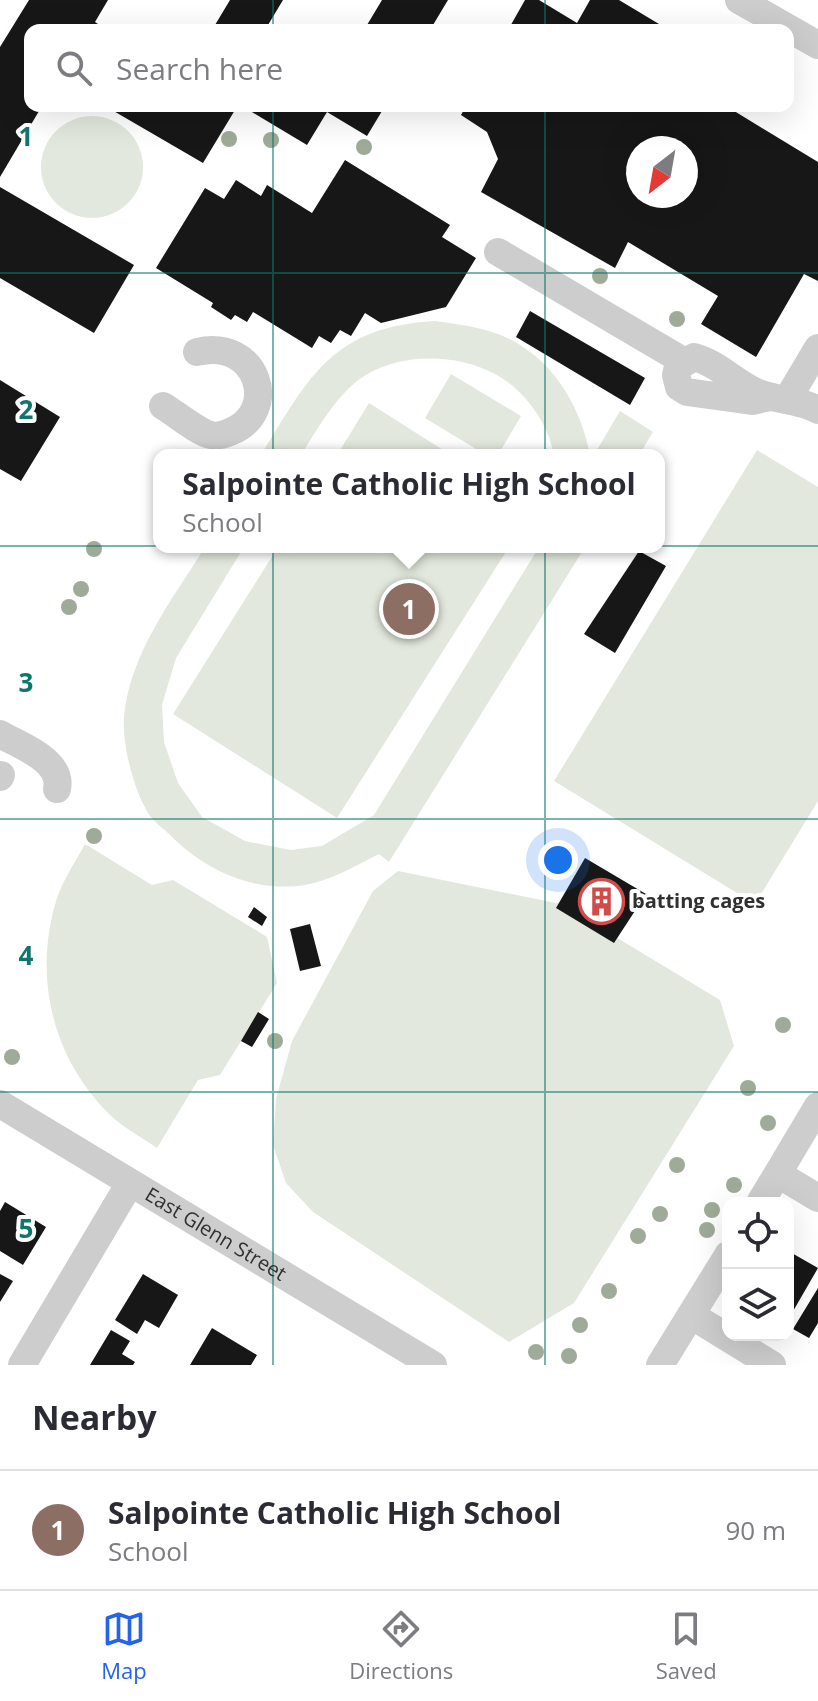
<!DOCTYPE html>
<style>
body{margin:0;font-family:"Open Sans",sans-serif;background:#f2f2f3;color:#2b2b33}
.controls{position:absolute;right:24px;bottom:24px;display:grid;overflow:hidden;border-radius:16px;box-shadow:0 8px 32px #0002}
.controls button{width:72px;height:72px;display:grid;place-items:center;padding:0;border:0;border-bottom:2px solid #e1e1e2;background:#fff;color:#2b2b33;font:40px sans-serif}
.compass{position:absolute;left:626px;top:136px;width:72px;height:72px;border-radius:50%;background:#fff;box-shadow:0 8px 32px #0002;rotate:211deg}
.you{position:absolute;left:558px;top:860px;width:28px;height:28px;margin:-20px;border:6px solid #fff;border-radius:50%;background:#1a73e8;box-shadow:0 0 0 12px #1a73e833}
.badge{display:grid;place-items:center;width:52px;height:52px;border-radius:50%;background:#2563eb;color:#fff;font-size:26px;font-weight:700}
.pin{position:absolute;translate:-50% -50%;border:4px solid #fff;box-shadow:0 2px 8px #0006}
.popup{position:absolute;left:153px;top:449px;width:512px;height:104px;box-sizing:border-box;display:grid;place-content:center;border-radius:16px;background:#fff;filter:drop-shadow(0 2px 6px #0005);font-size:26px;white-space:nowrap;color:#7c7c81}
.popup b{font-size:30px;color:#2b2b33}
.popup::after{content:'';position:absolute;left:50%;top:100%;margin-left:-16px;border:16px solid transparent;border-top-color:#fff}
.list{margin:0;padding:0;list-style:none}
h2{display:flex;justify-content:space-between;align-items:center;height:104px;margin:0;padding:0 32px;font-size:34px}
h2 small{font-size:26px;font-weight:400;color:#7c7c81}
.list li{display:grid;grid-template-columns:52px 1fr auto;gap:24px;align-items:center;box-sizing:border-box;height:120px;padding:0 32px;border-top:2px solid #e1e1e2}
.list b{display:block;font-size:30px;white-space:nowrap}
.list p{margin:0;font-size:26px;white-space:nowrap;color:#7c7c81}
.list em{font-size:26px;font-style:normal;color:#7c7c81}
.icon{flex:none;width:44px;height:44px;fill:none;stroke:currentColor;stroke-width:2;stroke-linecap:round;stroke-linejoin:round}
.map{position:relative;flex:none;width:818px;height:1365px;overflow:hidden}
.search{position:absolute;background:#fff;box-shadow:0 8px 32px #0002;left:24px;right:24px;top:24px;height:88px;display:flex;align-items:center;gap:20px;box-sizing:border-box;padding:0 28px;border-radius:16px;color:#7c7c81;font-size:30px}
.sheet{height:224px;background:#fff}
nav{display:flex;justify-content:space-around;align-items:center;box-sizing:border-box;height:112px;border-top:2px solid #e1e1e2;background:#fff;font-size:22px;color:#7c7c81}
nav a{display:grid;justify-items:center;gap:4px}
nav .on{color:#2563eb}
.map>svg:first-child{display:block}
.grass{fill:#e2e8dd}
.building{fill:#171717;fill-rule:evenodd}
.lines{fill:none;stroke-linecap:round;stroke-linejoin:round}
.minor{stroke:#cdcdcd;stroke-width:28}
.tree{fill:#9fab98}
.grid{fill:none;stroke:#0f766e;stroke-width:2;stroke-opacity:0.55}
.labels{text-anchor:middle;stroke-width:8;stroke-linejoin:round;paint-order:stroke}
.poi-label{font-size:20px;font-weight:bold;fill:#303030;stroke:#fff;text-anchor:start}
.street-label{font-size:20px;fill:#303030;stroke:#fff}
.grid-label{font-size:26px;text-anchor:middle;font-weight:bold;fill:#0f766e;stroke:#fff;stroke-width:8;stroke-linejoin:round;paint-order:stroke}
</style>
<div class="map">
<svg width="818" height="1365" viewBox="0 0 818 1365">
<rect width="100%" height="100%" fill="#fff"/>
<path class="grass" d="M41 167a51 51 0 1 1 102 0a51 51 0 1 1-102 0Z
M435,321c29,4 63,8 88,26 37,24 59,66 67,108h-36c-6,-33 -31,-67 -61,-82 -40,-21 -100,-20 -136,8 -24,20 -40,48 -56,74h-40c49,-80 72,-128 174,-134z
M451,374l70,42 -23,39h-12l-61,-37z
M369,403l82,52h-114z
M620,411l33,21 -14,23h-45z
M757,450l61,37v314l-63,103 -201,-123z
M205,547h39l-68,111 -14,47 2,37 14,41 24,34 43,24 46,9 31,-4 52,-31 165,-268h46l-196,315 -10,-8c-24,12 -47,26 -74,31 -52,8 -101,-15 -137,-52 -6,-5 -13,-11 -18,-17 -16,-24 -28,-71 -26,-99 6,-64 48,-117 81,-170z
M278,547h231l-172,271 -164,-104z
M85,844l67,41 21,-5 94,57 10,46 -57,92 -22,5 -41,68c-16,-11 -36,-22 -49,-35 -57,-58 -75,-138 -51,-215 6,-18 19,-37 28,-54z
M398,871l163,33 159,96 14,46 -160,257 -65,39 -196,-130 -27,-29 -13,-38 3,-46 16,-58 81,-150z"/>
<path class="building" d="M29,0h79l-13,22 12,8h-77v76h12l-42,71v-130z
M230,0h53l-18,30h-53z
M382,0h66l-18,30h-66z
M525,0h14l38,23 13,-23h29l50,30h-161z
M105,106h124l6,4 -32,53z
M242,106h143l-18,30 -40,-24 -20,33z
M466,106h260l92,56v119l-14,-7 -48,83 -55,-33 17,-28 -90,-54 -13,26 -134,-76 17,-33 -11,-27 -26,-17zM638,148h48v48h-48z
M345,160l105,65 -8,12 34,21 -30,49 -65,16 -16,-10 -14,23 -11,-6 -9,13 -12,-7 -7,12 -59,-36 -6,10 -12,-7 -4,5 -20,-13 2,-4 -57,-35 49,-80 19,11 12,-19 25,16 6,-11 45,28z
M0,187l134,78 -40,68 -94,-55z
M530,311l115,67 -15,27 -114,-68z
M0,380l60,37 -39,64 -21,-12z
M639,551l27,15 -51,87 -31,-19z
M585,858l61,36 -32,49 -58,-35z
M254,907l13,10 -5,9 -14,-9z
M310,924l11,42 -21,5 -10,-42z
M258,1012l11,7 -17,28 -11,-6z
M5,1202l41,25 -23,38 -23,-14v-40z
M790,1252l28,16 -26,45 -4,-2z
M0,1274l13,7 -13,21z
M143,1274l35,21 -19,33 -14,-8 -8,14 -22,-14z
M818,1288v35l-9,15 -16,-9z
M212,1328l45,27 -6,10h-61z
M111,1330l19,11 -8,13 13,8 -2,3h-43z"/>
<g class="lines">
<g class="minor">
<path d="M739,0l79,45"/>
<path d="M498,252l187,110"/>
<path d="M770,397l-18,4 -65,-9 -8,-5 -3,-12 2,-8 16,-10c23,6 40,25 62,35 20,9 43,7 62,18"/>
<path d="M787,400l31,-52"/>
<path d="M163,406c12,7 36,27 48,29 6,2 14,-1 19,-3 51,-20 28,-95 -33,-80"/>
<path d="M0,734c20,12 63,26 57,55"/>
<path d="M0,777l1,-2"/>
<path id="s1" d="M0,1104l433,261"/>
<path d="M778,1174l40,24"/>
<path d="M760,1203l58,-97"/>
<path d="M691,1315l81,50"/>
<path d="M22,1365l108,-182"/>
<path d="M660,1365l68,-110"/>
</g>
</g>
<g class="tree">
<circle cx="229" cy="139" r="8"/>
<circle cx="271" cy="140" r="8"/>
<circle cx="364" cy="147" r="8"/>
<circle cx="600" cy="276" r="8"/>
<circle cx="677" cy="319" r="8"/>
<circle cx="94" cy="549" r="8"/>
<circle cx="81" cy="589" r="8"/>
<circle cx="69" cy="607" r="8"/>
<circle cx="94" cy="836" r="8"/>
<circle cx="783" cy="1025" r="8"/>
<circle cx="275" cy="1041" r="8"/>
<circle cx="12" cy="1057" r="8"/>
<circle cx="748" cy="1088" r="8"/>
<circle cx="768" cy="1123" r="8"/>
<circle cx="677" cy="1165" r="8"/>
<circle cx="734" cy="1185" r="8"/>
<circle cx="712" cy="1210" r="8"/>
<circle cx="660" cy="1214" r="8"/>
<circle cx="707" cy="1230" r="8"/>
<circle cx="638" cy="1236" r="8"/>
<circle cx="609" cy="1291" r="8"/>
<circle cx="580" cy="1325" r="8"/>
<circle cx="536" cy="1352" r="8"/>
<circle cx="569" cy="1356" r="8"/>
</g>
<path class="grid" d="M273,0v30M545,0v30M273,106v1259M545,106v1259M0,273h818M0,546h818M0,819h818M0,1092h818"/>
<defs>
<symbol id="building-ring" viewBox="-11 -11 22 22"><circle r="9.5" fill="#fff" stroke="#d04b4a" stroke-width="1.5"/><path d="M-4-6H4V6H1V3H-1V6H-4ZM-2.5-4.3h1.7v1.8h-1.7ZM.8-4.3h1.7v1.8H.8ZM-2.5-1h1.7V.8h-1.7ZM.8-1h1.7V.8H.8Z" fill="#d04b4a"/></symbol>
</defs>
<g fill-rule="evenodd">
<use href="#building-ring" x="576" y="876" width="51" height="51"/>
</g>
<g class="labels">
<g class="poi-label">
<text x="632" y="908">batting cages</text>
</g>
<g class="street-label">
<text dy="7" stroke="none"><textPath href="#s1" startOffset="252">East Glenn Street</textPath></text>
</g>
</g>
<g class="grid-label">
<text x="26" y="146">1</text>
<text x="26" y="419">2</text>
<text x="26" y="692">3</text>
<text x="26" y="965">4</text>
<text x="26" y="1238">5</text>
</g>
</svg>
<div class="controls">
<button><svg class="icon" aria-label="locate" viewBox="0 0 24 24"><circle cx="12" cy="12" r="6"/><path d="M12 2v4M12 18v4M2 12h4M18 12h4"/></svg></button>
<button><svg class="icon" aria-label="layers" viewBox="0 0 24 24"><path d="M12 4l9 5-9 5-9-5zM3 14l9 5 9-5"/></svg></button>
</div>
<svg class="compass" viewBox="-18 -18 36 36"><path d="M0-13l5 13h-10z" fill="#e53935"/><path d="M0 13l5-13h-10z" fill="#7c7c81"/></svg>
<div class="you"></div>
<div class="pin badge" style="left:409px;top:609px;background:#8d6e63">1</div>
<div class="popup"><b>Salpointe Catholic High School</b>School</div>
<div class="search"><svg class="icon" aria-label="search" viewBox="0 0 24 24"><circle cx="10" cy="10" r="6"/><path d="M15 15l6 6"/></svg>Search here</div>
</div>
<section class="sheet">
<h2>Nearby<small></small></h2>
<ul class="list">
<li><span class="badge" style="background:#8d6e63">1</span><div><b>Salpointe Catholic High School</b><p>School</p></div><em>90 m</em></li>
</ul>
</section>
<nav>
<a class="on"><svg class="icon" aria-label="map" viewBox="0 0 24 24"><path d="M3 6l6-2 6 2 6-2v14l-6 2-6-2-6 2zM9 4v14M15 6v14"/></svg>Map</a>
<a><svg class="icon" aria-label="directions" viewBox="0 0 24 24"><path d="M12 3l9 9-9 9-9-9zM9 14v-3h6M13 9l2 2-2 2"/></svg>Directions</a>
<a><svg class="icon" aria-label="saved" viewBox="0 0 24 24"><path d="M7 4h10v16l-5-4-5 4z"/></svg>Saved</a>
</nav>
